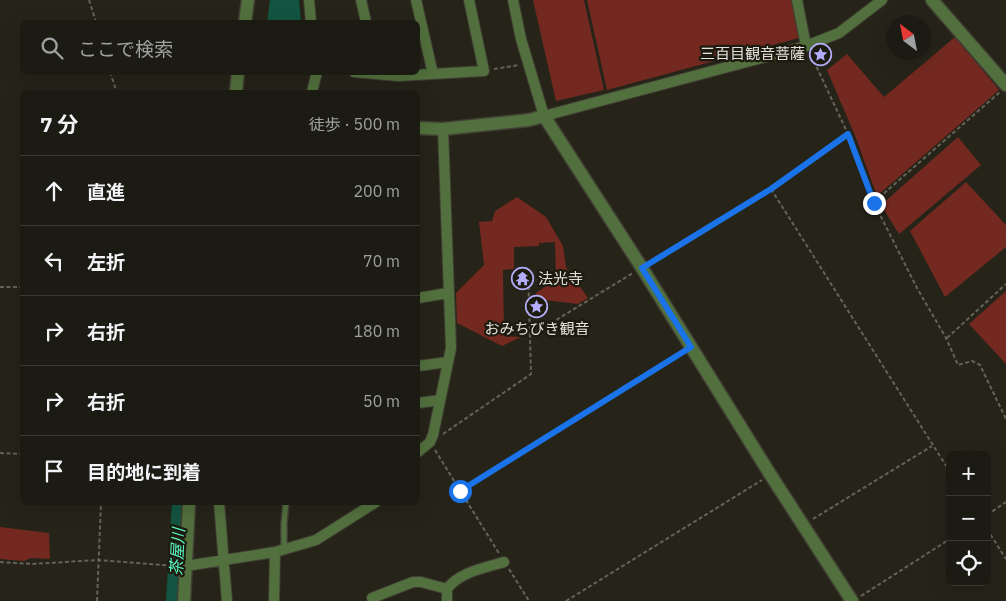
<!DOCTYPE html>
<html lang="ja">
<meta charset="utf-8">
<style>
body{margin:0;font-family:"IBM Plex Sans","Noto Sans JP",sans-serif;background:#292821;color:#f1f3f6}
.controls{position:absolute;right:15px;bottom:15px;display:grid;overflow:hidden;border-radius:8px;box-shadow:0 5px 20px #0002}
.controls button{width:45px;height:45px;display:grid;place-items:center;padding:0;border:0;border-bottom:1px solid #3a3933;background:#1c1b13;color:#f1f3f6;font:25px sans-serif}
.compass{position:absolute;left:886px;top:15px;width:45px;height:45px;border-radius:50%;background:#1c1b13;box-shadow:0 5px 20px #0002;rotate:328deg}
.stop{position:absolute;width:15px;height:15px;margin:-11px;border:4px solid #1a73e8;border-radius:50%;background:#fff}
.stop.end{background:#1a73e8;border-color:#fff;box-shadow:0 1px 5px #0008}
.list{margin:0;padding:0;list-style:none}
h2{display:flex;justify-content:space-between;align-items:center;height:65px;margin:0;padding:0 20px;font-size:21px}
h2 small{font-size:16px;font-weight:400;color:#a0a1a0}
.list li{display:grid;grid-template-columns:32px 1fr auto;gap:15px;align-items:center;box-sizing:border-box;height:70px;padding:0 20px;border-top:1px solid #3a3933}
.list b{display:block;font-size:19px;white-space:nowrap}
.list em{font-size:16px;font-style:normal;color:#a0a1a0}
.icon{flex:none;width:28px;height:28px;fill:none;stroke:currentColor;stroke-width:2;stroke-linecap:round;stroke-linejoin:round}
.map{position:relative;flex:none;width:1006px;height:601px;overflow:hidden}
.search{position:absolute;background:#1c1b13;box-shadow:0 5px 20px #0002;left:20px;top:20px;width:400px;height:55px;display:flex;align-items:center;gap:12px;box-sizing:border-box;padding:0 18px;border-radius:8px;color:#a0a1a0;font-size:19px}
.panel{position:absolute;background:#1c1b13;box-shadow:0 5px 20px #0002;left:20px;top:90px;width:400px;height:415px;border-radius:8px}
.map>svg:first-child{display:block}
.green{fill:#73291f}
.water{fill:#135541}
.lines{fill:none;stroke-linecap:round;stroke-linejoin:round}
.river{stroke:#135541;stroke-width:16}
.service-casing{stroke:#403e34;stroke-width:8}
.minor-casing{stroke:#403e34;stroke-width:12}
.tertiary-casing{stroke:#403e34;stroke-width:15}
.path{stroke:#656359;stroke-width:2;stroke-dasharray:4 2.5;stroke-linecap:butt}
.service{stroke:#52703d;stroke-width:5}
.minor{stroke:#52703d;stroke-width:10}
.tertiary{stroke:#52703d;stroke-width:12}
.route{stroke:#1a73e8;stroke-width:6}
.labels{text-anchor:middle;stroke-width:4.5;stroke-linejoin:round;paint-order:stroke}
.poi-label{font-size:15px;fill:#e3e1da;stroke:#1d1b10;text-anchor:end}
.water-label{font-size:16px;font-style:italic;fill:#59fac5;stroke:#1d1b10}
</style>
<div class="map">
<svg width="1006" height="601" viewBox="0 0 1006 601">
<rect width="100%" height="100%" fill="#262419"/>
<path class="green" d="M533,0h51l20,90 -48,11z
M587,0h204l8,38 -192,52z
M955,37l44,53 -122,106 -21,-58 -29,-68 20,-16 37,43z
M958,137l23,28 -82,69 -18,-29z
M966,182l40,43v22l-61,50 -35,-66z
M517,197l29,20 17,29 3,21 22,31 -10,6 -42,-5v-6l20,-14 -1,-37 -16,1v3l-25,1v22l-11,1 1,66 17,1 -19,9 -45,-23 -1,-30 28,-28 -5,-43 13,-1 3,-10z
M1006,291v73l-37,-40z
M0,527l49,6 1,26 -19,-1 -7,3 -24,-2z"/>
<path class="water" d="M270,0h29l2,22h-34z"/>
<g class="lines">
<path class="river" d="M174,601l6,-99"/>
<defs>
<path id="service" d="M284,549v-25l2,-22"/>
<path id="minor" d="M309,0l2,22
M361,0l5,22
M416,0l17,74
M513,0l8,39 23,77 262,-70 33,-13 43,-33
M797,0l9,46
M354,72l44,4 86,-5 -15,-71
M312,92l5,-20
M418,298l30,-5
M418,366l30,-4
M418,403l22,-3
M418,452l12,-10 3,-7 18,-87 -8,-219
M219,502l8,99
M186,566l89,-14 41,-12 60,-38
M447,589v12
M372,598l41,-16h8l26,7c12,-17 38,-21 57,-27
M274,601l1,-49"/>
<path id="tertiary" d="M932,0l74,85
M245,22l3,-22
M236,92l2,-20
M418,128l25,1 86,-9 15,-4 98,152 128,206 82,127
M184,601l5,-99"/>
</defs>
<use href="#service" class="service-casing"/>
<use href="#minor" class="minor-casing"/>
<use href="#tertiary" class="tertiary-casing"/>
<path class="path" d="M89,0l7,22
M811,55l37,79 26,69 43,85 29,50 12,27 14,-4 8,4 26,54
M494,69l25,-4
M110,72l5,15 3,5
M771,189l179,283
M874,202l126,-110
M650,263l121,-74 77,-55
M528,273l2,63
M0,287h22
M947,338l59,-54
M443,434l88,-60 -1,-38 103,-63
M435,450l65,105
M0,453l22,1
M460,491l223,-139
M987,515l19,-13
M813,519l119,-73
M987,529l19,30
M0,562l32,2 66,-4 77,6
M509,569l20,32
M861,596l89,-57
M97,601l4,-99
M566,601l196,-121"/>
<use href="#service" class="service"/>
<use href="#minor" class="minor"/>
<use href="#tertiary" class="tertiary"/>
</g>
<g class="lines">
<path class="route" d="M460,491l231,-144 -49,-79 129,-79 77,-55 26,69"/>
</g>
<defs>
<symbol id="sight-ring" viewBox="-11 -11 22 22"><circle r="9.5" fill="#1d1b10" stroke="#b3adf9" stroke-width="1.5"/><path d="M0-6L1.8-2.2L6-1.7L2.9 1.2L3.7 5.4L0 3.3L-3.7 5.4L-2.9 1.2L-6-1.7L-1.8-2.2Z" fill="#b3adf9"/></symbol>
<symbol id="temple-ring" viewBox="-11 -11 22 22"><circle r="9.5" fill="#1d1b10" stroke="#b3adf9" stroke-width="1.5"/><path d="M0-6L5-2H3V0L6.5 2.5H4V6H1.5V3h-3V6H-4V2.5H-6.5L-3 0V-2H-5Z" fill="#b3adf9"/></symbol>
</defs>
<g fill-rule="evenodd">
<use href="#sight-ring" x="808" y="42" width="25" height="25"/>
<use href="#temple-ring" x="510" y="266" width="25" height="25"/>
<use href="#sight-ring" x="524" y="294" width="25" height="25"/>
</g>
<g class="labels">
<g class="poi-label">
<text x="805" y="59">三百目観音菩薩</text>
<text x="538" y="284" text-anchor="start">法光寺</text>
<text x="537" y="334" text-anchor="middle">おみちびき観音</text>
</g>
<g class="water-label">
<text transform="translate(177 552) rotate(-87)" y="6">茶屋川</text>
</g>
</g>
</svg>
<div class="controls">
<button>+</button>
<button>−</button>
<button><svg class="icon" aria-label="locate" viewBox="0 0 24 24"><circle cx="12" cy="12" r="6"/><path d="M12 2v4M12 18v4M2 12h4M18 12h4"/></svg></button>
</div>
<svg class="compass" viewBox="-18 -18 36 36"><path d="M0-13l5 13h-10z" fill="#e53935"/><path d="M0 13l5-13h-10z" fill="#a0a1a0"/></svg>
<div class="stop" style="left:460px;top:491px"></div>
<div class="stop end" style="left:874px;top:203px"></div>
<div class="search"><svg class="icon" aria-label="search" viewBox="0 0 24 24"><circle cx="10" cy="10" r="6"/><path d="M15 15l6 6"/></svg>ここで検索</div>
<section class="panel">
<h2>7 分<small>徒歩 · 500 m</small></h2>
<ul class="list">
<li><svg class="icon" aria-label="ahead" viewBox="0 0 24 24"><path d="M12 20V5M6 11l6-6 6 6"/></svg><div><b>直進</b></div><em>200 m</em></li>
<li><svg class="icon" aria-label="left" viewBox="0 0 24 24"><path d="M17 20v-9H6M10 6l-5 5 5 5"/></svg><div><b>左折</b></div><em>70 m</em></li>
<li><svg class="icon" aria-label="right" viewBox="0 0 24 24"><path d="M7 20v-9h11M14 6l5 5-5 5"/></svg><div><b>右折</b></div><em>180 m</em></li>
<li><svg class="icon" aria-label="right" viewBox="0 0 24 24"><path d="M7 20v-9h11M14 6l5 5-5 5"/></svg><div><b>右折</b></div><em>50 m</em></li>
<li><svg class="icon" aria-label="arrive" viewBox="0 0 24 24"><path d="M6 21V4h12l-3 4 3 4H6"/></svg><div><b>目的地に到着</b></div></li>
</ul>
</section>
</div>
